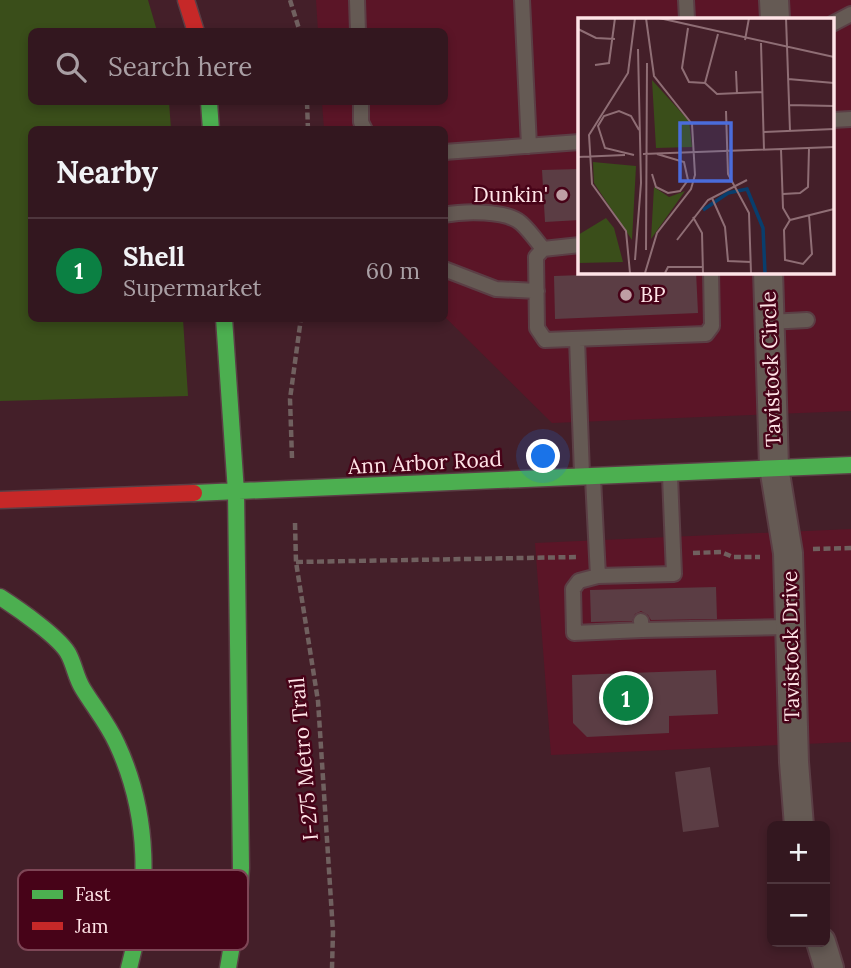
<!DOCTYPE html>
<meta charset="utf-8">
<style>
body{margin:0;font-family:Lora,serif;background:#3b2028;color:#f1f3f6}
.controls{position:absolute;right:21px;bottom:21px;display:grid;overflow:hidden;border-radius:10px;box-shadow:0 4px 10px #0003}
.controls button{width:63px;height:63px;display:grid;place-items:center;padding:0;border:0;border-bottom:2px solid #4e363d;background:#33171f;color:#f1f3f6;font:35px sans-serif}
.you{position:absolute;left:544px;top:457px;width:24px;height:24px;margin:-18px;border:5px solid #fff;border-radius:50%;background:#1a73e8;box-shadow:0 0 0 10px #1a73e833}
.badge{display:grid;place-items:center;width:46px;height:46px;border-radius:50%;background:#0b8043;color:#fff;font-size:23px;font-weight:700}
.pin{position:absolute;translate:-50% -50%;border:4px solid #fff;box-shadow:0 2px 7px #0006}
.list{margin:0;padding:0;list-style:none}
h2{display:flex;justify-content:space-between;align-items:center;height:91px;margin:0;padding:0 28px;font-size:30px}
h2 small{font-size:23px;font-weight:400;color:#a99fa4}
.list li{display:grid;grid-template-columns:46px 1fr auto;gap:21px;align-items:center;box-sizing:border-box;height:105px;padding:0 28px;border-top:2px solid #4e363d}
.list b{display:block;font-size:26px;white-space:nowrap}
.list p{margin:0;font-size:23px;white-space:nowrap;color:#a99fa4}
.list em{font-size:23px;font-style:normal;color:#a99fa4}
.icon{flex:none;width:38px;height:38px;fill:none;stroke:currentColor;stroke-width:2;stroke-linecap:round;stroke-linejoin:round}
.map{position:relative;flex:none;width:851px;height:968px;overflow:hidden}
.search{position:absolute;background:#33171f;box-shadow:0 4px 10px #0003;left:28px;top:28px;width:420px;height:77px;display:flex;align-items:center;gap:18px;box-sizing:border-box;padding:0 24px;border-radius:10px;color:#a99fa4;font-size:26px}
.panel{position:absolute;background:#33171f;box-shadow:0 4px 10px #0003;left:28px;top:126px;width:420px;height:196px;border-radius:10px}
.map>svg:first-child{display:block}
.built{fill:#5b1527;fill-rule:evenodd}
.green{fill:#3a4e1a}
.building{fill:#5b3d44}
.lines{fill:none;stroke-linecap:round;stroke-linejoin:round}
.lane-casing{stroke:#5b3e45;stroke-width:18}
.street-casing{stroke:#5b3e45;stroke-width:32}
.fast-casing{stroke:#5b3e45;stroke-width:19}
.jam-casing{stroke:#5b3e45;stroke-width:19}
.path{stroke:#70605f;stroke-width:4.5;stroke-dasharray:7 3.5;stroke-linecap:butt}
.lane{stroke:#655a54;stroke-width:14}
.street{stroke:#655a54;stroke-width:28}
.fast{stroke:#4caf50;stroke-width:16}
.jam{stroke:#c62828;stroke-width:16}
.poi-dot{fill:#be9fa4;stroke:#470318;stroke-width:2.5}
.labels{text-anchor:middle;stroke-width:5;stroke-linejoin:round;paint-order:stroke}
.poi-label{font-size:21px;fill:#ffe4e7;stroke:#470318;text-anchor:end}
.street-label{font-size:21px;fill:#ffe4e7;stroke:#470318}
.inset-river{fill:none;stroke:#093e6d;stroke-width:3.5}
.inset-road{fill:none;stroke:#8f6e75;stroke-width:2}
.view{fill:#4a6cdb;fill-opacity:0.15;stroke:#4a6cdb;stroke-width:3.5}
.inset-edge{fill:none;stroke:#ffe4e7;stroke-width:3.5}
.key{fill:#470318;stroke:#7e4656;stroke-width:2}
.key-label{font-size:19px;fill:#ffe4e7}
</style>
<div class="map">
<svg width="851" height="968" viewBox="0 0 851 968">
<rect width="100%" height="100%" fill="#441f29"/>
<path class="built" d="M316,0h535v411l-299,12 -107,-106 -1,-187 -120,-1 -2,-27h122v-70l-126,-1zM580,19h252v252h-252z
M851,529v213l-300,13 -16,-212z"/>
<path class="green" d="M0,0h148l9,31 -125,1v70h137l2,27 -139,1v188l151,1 5,77 -188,5z"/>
<path class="building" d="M580,169v51l-35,2 -3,-52z
M696,271l2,42 -143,6 -1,-43z
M716,587l1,32 -66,1 -3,-5 -7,-4 -6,3 -3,7 -41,1 -1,-32z
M716,670l2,44 -49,2v17l-82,4 -14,-14 -1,-48z
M710,767l9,60 -36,5 -8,-60z"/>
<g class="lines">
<defs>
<path id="lane" d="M357,0l1,32
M522,0l7,146
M686,0l1,19
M832,24l19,-10
M361,102v20l4,8
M832,120l19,-1
M444,152l136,-10
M444,215c20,-4 62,-5 77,8 8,7 15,17 22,26
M580,245l-37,4 -7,8 1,71 8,12 161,-6 6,-8 -1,-55
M444,269l52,20 41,2
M769,322l38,-2
M577,339l5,135
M593,478l5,98 76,-2 -4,-98
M598,576l-19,5 -6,8 1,44 68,-3
M641,621l1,9 147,-3"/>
<path id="street" d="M774,0l1,19
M768,271l6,196 14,86 6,209 5,64
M821,942l8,26"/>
<path id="fast" d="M209,102l2,28
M224,318l12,174 5,376 -3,42 -10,58
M194,493l657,-28
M0,597c17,11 61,41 69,58 6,12 7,23 14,34 11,18 25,35 34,55 33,71 33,149 12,224"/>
<path id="jam" d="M186,0l10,32
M0,500l194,-7"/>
</defs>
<use href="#lane" class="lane-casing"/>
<use href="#street" class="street-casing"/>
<use href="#fast" class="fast-casing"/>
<use href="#jam" class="jam-casing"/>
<path class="path" d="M290,0l10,32
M307,102l1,28
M292,458l-2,-59 11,-81
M295,523l1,39 22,139 15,231 -1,36
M813,549l38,-1
M693,553l28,-1 12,5h27
M296,562l280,-5"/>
<use href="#lane" class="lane"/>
<use href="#street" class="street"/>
<use href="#fast" class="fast"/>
<use href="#jam" class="jam"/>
</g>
<g class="poi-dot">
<circle cx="562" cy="195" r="7"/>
<circle cx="626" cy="295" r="7"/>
</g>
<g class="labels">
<g class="poi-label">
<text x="548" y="202">Dunkin'</text>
<text x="640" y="302" text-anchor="start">BP</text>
</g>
<g class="street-label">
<text transform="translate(771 369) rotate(-92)" y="7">Tavistock Circle</text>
<text transform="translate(425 463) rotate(-3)" y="7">Ann Arbor Road</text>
<text transform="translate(791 646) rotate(-91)" y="7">Tavistock Drive</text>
<text transform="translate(304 759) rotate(-95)" y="7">I-275 Metro Trail</text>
</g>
</g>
<g transform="translate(578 18)">
<rect width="256" height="256" fill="#441f29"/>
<path d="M74,62l37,41 3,26 -36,1zM15,144l43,4 -4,74 -38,-57zM76,169l15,10 16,-6 -34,48zM28,200l8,10 9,34 -45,1v-28z" fill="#3a4e1a"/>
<path class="inset-river" d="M125,192l25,-17 19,-4 16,39 2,45"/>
<path class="inset-road" d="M81,0l175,39M208,0l4,113M110,10l-6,40 7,14 16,1M0,11l18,9 19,1M167,22l4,-22M183,25l3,107M17,47l14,-2 6,-45M158,53l1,23M210,61l46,4M127,65l12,11 45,-2M127,65l13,-49M211,87l45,1M148,93l2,63 21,39 2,60M186,114l70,-3M203,131l2,59 7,12M65,136l191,-7M56,137l-29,-7 -7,-22 6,-10 15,-5 12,5 8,14M0,139l47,-2M74,156l4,13 12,6 12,-2 8,-11 -4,-18 -27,-8M205,176l17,-1 8,-6 1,-39M134,180l13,29 3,34 23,1M115,199l9,16 1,40M212,202l-6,10 1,30 18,4 9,-10 -3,-39M212,202l44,-11M99,222l31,-40 39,-20M68,232l1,-187M57,242l6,-77 -3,-134M52,255l-4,-42 -34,-47 -3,-49 39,-62 7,-55M67,255l12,-40 34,-44 4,-14 -3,-51 -38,-48 -8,-58M87,255l3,-6h35"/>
<path class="view" d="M102,105h51v58h-51z"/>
<rect width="256" height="256" class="inset-edge"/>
</g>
<rect x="18" y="870" width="230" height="80" rx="10" class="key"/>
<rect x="32" y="890" width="31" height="9" fill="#4caf50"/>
<rect x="32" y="922" width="31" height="8" fill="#c62828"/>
<g class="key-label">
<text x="75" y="901">Fast</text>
<text x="75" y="933">Jam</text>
</g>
</svg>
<div class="controls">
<button>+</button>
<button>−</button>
</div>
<div class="you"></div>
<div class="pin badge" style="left:626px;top:698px">1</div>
<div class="search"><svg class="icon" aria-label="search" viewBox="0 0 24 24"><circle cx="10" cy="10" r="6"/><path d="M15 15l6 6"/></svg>Search here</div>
<section class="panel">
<h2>Nearby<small></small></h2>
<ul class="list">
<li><span class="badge">1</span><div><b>Shell</b><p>Supermarket</p></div><em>60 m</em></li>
</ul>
</section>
</div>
